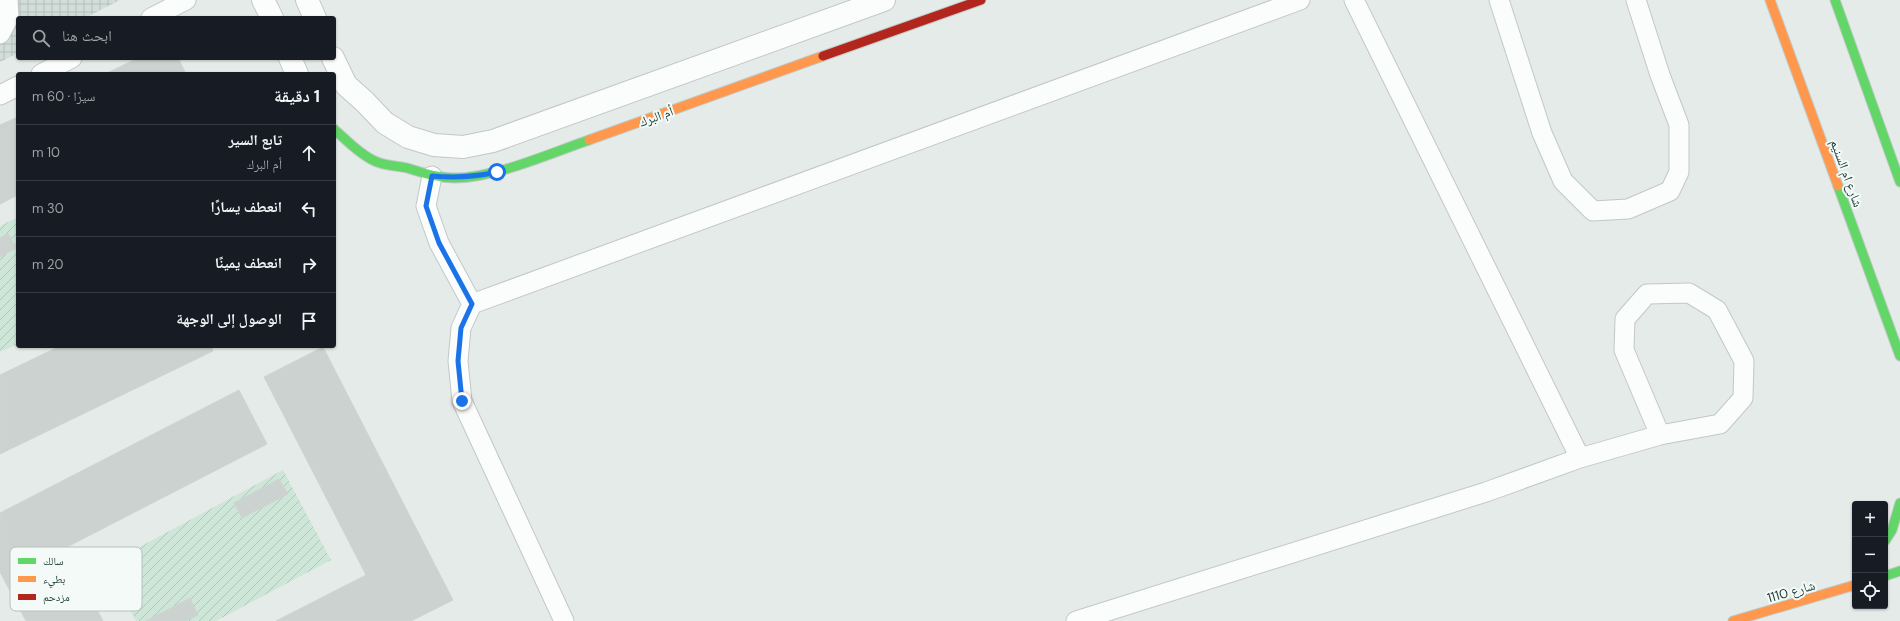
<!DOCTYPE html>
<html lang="ar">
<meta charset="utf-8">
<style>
body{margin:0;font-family:"DM Sans","Noto Naskh Arabic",sans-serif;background:#20242c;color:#f1f3f6;direction:rtl}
.controls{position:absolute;right:12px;bottom:12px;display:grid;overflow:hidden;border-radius:4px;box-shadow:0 1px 3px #0004}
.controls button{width:36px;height:36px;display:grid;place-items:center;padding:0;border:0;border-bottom:1px solid #363941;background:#171b24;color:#f1f3f6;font:20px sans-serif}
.stop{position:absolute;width:12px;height:12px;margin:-9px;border:3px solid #1a73e8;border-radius:50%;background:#fff}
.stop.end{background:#1a73e8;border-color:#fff;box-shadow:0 1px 4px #0008}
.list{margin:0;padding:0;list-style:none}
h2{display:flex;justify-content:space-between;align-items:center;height:52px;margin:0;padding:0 16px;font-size:17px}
h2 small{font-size:13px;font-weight:400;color:#9ea1a6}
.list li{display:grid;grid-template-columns:26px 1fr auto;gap:12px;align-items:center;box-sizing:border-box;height:56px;padding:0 16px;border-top:1px solid #363941}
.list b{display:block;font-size:15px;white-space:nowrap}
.list p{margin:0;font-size:13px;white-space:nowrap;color:#9ea1a6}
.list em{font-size:13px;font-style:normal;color:#9ea1a6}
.icon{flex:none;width:22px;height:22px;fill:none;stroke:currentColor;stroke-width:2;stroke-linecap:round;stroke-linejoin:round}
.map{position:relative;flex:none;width:1900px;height:621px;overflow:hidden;direction:ltr}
.search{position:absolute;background:#171b24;box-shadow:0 1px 3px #0004;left:16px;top:16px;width:320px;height:44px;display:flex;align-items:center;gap:10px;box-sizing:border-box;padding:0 14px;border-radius:4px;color:#9ea1a6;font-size:15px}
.panel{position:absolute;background:#171b24;box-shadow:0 1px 3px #0004;left:16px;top:72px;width:320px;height:276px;border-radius:4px;direction:rtl}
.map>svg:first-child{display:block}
.industrial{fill:url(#industrial-grid)}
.garden{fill:url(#garden-furrows)}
.building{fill:#ccd2d0;stroke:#ced4d2}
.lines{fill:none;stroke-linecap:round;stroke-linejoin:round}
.lane-casing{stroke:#c2c8c6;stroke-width:21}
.street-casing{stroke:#c2c8c6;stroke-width:24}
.fast-casing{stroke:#c0c9c6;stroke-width:11}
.slow-casing{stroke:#c0c9c6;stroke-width:11}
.jam-casing{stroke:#c0c9c6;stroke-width:11}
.lane{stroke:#fbfcfc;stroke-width:19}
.street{stroke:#fbfcfc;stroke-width:22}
.fast{stroke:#63d668;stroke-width:9}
.slow{stroke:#ff974d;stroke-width:9}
.jam{stroke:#b3261e;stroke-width:9}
.route{stroke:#1a73e8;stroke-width:5}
.labels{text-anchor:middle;stroke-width:4;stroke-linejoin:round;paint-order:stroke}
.street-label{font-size:13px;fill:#20413b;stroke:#f3faf7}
.key{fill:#f3faf7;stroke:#b4c2bf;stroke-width:1}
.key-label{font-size:11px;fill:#20413b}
</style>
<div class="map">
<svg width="1900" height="621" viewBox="0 0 1900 621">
<defs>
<pattern id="industrial-grid" width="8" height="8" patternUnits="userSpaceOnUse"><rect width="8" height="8" fill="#d2ddd9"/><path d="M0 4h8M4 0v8" fill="none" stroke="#b4bfbb"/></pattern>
<pattern id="garden-furrows" width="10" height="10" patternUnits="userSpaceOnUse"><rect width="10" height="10" fill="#cde6d7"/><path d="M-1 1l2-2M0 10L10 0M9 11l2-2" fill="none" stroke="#b0c6b9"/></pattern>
</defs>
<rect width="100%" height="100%" fill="#e5ebe9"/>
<path class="industrial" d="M0,0h120l-35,18h-67v35l-18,9z"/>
<path class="garden" d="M18,217v127l-18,8v-126z
M283,470l48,90 -115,61h-80l-30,-56z"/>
<path class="building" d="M138,58h40l8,16h-81z
M18,117v78l-18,9v-79z
M8,233l8,15 -16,9v-19z
M60,346h151l2,5 -213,103v-79z
M323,347l130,253 -42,21h-135l90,-46 -102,-198z
M239,390l28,54 -202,104 38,73h-77l-26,-49v-59z
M279,479l9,15 -46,24 -8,-15z
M190,598l8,17 -12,6h-40z"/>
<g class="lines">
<defs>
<path id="lane" d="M1499,0l43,133 21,48 30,30 35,-2 42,-18 9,-19v-47l-19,-50 -24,-75
M151,18l35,-18
M0,34l9,-17 -1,-17
M41,74l31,-16
M0,95l18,-9
M432,176l-6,30 13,37 33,61 -11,24 -3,33 4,40 102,220
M472,304l828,-304
M1580,458l80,-23 60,-11 23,-26 1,-37 -27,-51 -28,-17 -42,1 -22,25 -1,31 36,85
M1076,621l410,-129 94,-34 -226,-458"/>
<path id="street" d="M263,0l9,18
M307,0l8,18
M290,58l7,16
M333,58l13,27 19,17 20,21 23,14 26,8 29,2 30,-6 391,-141"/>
<path id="fast" d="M1835,0l65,182
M334,129c12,11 31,30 46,34 9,3 19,3 27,5 16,5 31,10 48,10 40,0 96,-25 134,-38
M1838,186l62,170
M1885,541l7,-11 8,-27
M1885,576l15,-5"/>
<path id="slow" d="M1770,0l68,186
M589,140l234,-84
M1733,621l122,-36"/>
<path id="jam" d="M823,56l158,-56"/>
</defs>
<use href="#lane" class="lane-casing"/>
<use href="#street" class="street-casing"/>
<use href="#fast" class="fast-casing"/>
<use href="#slow" class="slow-casing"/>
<use href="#jam" class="jam-casing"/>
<use href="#lane" class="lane"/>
<use href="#street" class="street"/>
<use href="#fast" class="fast"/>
<use href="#slow" class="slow"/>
<use href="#jam" class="jam"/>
</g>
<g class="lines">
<path class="route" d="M462,401l-4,-40 3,-33 11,-24 -33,-61 -13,-37 6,-30c23,2 43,1 65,-4"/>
</g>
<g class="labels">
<g class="street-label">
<text transform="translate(656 116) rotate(-20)" y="5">أم البرك</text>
<text transform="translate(1847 173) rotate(70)" y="5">شارع ام السنيم</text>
<text transform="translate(1791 591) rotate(-16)" y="5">شارع 1110</text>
</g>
</g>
<rect x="10" y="547" width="132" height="64" rx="6" class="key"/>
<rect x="18" y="558" width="18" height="6" fill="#63d668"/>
<rect x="18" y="576" width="18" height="6" fill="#ff974d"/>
<rect x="18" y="594" width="18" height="6" fill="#b3261e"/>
<g class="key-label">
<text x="43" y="565">سالك</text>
<text x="43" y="583">بطيء</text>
<text x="43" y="601">مزدحم</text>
</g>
</svg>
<div class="controls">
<button>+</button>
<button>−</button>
<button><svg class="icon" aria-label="locate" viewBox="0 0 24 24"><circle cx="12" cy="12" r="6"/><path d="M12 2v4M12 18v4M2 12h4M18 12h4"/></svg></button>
</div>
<div class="stop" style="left:497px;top:172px"></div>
<div class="stop end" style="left:462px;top:401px"></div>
<div class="search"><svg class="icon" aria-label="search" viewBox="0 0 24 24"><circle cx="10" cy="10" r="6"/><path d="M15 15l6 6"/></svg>ابحث هنا</div>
<section class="panel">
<h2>1 دقيقة<small>سيرًا · 60 m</small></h2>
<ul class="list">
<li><svg class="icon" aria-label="ahead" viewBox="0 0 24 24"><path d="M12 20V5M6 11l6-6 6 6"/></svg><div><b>تابع السير</b><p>أم البرك</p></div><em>10 m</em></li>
<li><svg class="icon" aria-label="left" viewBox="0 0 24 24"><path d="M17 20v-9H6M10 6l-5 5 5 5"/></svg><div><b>انعطف يسارًا</b></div><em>30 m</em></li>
<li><svg class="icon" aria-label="right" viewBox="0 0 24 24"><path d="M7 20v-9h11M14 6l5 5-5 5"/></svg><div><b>انعطف يمينًا</b></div><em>20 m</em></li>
<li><svg class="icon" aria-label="arrive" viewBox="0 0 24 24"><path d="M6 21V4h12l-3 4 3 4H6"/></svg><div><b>الوصول إلى الوجهة</b></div></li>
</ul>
</section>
</div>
